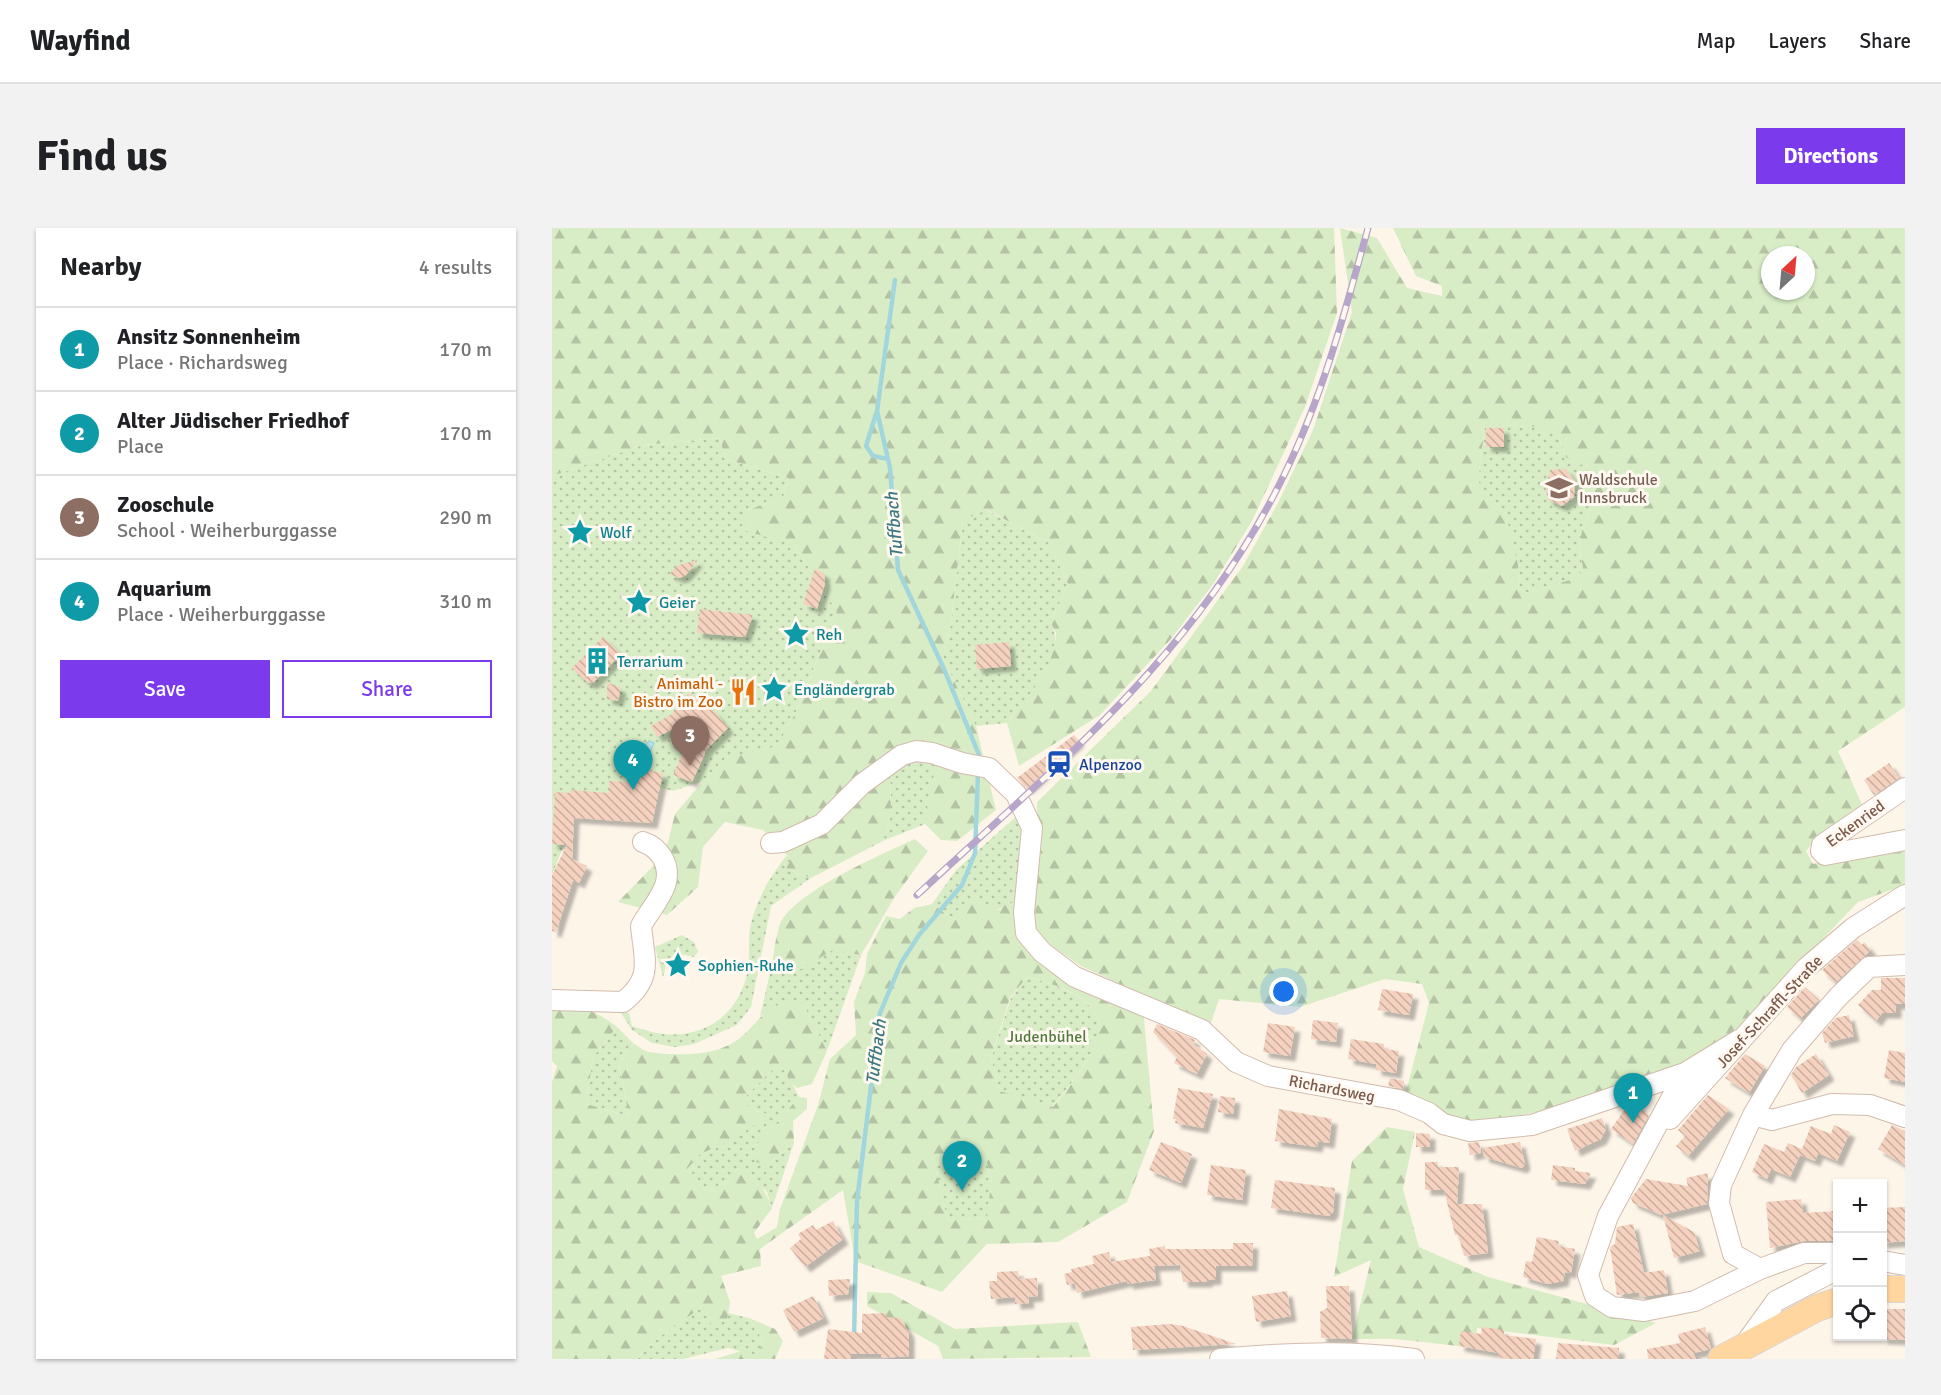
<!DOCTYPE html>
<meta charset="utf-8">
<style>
body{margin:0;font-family:Signika,sans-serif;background:#f2f2f2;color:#202124}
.controls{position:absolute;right:18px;bottom:18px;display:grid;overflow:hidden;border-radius:0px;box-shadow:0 2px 4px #0004}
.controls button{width:54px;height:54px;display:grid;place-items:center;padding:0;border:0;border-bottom:2px solid #e0e0e0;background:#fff;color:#202124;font:30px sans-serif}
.compass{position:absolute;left:1209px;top:18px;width:54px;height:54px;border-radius:50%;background:#fff;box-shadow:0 2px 4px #0004;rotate:26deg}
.you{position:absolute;left:732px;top:764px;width:21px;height:21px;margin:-15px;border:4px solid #fff;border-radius:50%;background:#1a73e8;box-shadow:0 0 0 9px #1a73e833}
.badge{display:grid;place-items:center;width:39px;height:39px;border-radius:50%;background:#7c3aed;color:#fff;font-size:20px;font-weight:700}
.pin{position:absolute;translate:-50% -50px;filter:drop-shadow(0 2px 3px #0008)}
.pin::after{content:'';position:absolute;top:32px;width:21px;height:18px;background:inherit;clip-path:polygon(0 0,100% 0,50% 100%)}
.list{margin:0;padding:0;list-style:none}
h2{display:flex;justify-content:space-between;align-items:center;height:78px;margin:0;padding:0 24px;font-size:26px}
h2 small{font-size:20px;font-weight:400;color:#757577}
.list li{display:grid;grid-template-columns:39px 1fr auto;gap:18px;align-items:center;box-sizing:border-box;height:84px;padding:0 24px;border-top:2px solid #e0e0e0}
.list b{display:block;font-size:22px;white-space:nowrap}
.list p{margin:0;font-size:20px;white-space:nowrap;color:#757577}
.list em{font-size:20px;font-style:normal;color:#757577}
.actions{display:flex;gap:12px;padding:18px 24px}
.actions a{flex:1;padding:14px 0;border:2px solid #7c3aed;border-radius:0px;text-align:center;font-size:21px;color:#7c3aed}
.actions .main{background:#7c3aed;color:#fff}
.icon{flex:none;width:33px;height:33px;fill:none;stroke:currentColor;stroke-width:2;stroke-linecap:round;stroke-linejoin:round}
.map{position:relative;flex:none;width:1353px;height:1131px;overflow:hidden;border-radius:0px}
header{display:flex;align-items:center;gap:36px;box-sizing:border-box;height:84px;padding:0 30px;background:#fff;border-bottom:2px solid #e0e0e0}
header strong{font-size:28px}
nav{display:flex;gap:33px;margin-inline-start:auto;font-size:21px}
.intro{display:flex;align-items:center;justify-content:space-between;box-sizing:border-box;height:144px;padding:0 36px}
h1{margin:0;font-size:42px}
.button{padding:15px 27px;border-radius:0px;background:#7c3aed;color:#fff;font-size:21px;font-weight:700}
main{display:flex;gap:36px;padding:0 36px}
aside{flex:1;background:#fff;border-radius:0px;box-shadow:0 2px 4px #0004}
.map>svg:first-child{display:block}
.green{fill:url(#green-dots)}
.forest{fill:url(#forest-firs);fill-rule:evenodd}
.water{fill:#bbe6ea;stroke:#a1d6dc;stroke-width:1.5}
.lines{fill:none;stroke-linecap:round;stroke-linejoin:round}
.stream{stroke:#a1d6dc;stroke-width:4.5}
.building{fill:url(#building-back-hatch);filter:url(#shadow)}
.minor-casing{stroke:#d2bbad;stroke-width:22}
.major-casing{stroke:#ddd4d0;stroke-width:28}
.minor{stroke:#fff;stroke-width:20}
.major{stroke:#ffd69f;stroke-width:26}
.rail-casing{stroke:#b7a5ca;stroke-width:7}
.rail{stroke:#fff9f1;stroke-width:4.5;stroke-dasharray:14;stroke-linecap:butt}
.labels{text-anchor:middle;stroke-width:6;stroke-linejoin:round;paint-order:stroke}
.education-label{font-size:16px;fill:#785e54;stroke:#fff9f1;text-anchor:start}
.culture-label{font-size:16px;fill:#0d838f;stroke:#fff9f1;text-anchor:start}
.food-label{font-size:16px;fill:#c56008;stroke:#fff9f1;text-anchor:end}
.transit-label{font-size:16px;fill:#164399;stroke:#fff9f1;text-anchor:start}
.street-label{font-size:16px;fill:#7b594a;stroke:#fff9f1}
.park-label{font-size:16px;fill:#537b3e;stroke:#fff9f1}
.water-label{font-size:18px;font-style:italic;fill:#3c7981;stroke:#fff9f1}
</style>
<header>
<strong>Wayfind</strong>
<nav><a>Map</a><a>Layers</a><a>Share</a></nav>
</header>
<div class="intro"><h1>Find us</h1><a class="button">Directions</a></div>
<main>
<aside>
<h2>Nearby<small>4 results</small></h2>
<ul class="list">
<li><span class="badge" style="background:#0f9aa8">1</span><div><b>Ansitz Sonnenheim</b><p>Place · Richardsweg</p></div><em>170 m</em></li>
<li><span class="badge" style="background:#0f9aa8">2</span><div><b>Alter Jüdischer Friedhof</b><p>Place</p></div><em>170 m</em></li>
<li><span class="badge" style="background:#8d6e63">3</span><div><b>Zooschule</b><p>School · Weiherburggasse</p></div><em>290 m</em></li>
<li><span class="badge" style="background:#0f9aa8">4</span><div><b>Aquarium</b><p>Place · Weiherburggasse</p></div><em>310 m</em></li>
</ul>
<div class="actions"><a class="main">Save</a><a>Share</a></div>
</aside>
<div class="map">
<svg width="1353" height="1131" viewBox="0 0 1353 1131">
<defs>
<pattern id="green-dots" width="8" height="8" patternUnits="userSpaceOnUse" patternTransform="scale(1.5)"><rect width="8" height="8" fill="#d8edc6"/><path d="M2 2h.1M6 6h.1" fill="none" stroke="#b4c3a3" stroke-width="1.8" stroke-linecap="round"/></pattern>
<pattern id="forest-firs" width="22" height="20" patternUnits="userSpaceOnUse" patternTransform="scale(1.5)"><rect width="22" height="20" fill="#d8edc6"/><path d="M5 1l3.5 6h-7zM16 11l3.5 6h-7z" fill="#b4c3a3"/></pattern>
<pattern id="building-back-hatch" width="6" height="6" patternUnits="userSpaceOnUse" patternTransform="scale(1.5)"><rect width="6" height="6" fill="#f5d1bf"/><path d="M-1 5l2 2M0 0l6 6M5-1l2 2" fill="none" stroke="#cbad9d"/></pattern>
<filter id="shadow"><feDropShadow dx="5.5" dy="5.5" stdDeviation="1.5" flood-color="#0004"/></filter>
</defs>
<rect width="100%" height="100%" fill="#fef5e9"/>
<path class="green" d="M933,197l47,1 26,8 8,23 20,6 5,44 -8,19 -4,20 4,22 -4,9 -50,16 -10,-4 -1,-24 -40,-84z
M168,210l6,21 62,19 -5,20 -37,13 48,34 43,66 -42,103 -18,33 -51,11 -23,23 -30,10 -15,-4 -2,6h3l-7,30 -78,-5 -2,27h-8l-12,30v-399l91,-31z
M434,282l63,33 19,41 -17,39c18,32 -25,76 -44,100l-31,3 -33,-68 7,-29 13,-109z
M391,529l-18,67 -42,17 8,-27 -1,-50z
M467,586l8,14 -9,76 -63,16 -23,-16 24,-34z
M235,627l4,4 -5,10 25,9 -40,28 -20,101 -14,18 -43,19 -19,3 -23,-4 -20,-13 -13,-20 10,3 3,13c10,3 21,7 31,8 43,5 78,-22 85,-65 2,-13 0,-27 2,-41 5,-26 20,-52 37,-73z
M130,707l12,7 4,10 -4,5 -19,-4 -8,9 -4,15 -8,-30z
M281,721l28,6 -34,96 -26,-51 -41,16 11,-47h30z
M475,749c103,27 80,64 25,130l-52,-16 -9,-33 20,-60z
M65,799l16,16 -14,22 10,51 -43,-12 7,-47z
M223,839l11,4 13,26 -43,49 12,19 26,-22 -22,65 -5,-16 -29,-24 -11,14 -21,9 -18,-23 12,-14 69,-39 -23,-9v-10z
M396,930l38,3 6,14 -4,43 -40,3 -13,-55z
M151,1078l24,15 1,-8 21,5 14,23 -6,15 -29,-8 -45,11h-46l14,-16z"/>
<path class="forest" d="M0,0h782l3,85 -32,94 -53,114 -38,62 -43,56 -71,76 -81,51 -12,-43c21,-27 48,-54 49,-90l-5,-10 17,-39 -19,-41 -62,-33 -24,10 -13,109 -7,29 33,68 20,84 -39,31 -16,-1 -16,-16 5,-40 13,-27 -53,7 1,50 -8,27 -72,37 -25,-9 5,-10 -28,-29 -38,-8 -22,25 -5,40 -31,28 -49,-13 47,-48 10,-40 28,-33 23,-23 51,-12 18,-32 42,-103 -43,-66 -48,-14 -1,-20 38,-13 5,-20 -62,-19 -6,-21 -77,7 -91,31z
M788,0l37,10 30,50 35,8v-10l-26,-10 -23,-48h512v479l-67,44 26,58 -46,27 -12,15 7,13 72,-15 20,-1v37l-47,17 -140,147 -118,50 -125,26 -24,-5 -45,-28 23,-89 -7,-19 -37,-5 -85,28 -81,-8 -9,27 -129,-60 -29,-20 -17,-18 2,-126 114,-111 92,-125 36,-65 34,-71 39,-118zM1218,27h36v36h-36zM933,197l46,1 27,8 8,23 11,9 9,-3 5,44 -8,19 -4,20 4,22 -4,9 -50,16 -10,-4 -1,-24 -10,-42 -30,-42z
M363,611l13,12 -34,47 -33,57 -28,-5 -32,19h-30c3,-14 4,-31 9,-45 14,-32 102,-70 135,-85z
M420,672l28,10 6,-8 12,2 2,28 123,75 11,124 -27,71 -69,40 -71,2 -45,48 -87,-31 -12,-71 -83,59 1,17 -40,10 9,26 -3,19 -16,3 -9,-17 -51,36 -14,16h-85v-277l5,-16 -5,-5v-54c30,1 41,1 65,20l-24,30 -7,47 43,12 -10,-51 14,-22c5,3 11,8 16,9 28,4 68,5 91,-14 25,-22 24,-34 61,-38l26,51 -15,33 -15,4 -8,-7 -3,-10 -11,-4 -29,29v10l23,9 -37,25 -32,14 -12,14 18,23 21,-9 11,-14c18,12 27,19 34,40l-18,25 3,6 20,-12 3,-18 38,-104 12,-46 26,-24 -2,-33 11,-29 2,-19 19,-38 14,3 14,-11 18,-4 23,16zM475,749c103,26 79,64 26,130l-53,-16 -9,-33 19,-60zM396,930l38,4 6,13 -5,43 -39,3 -13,-55z
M247,869l8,1v11l-14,12 1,22 -26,22 -12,-3v-16z
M835,899l28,5 -12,57 16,58 69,30 168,46 -42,22 -137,-17 -1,20 -80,-9h-44l19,-79 -37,17 18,-116z
M315,1064l24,1 64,36 123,-7 13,35 -148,2 -5,-13 -71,-40z
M197,1090l26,11 8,12 -8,18h-60l26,-8 16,4 6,-14z"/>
<path class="water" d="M97,513l5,2 -7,17 -25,5 -3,-3 15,-14 7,1z"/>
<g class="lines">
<path class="stream" d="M343,52l-18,131 13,57 8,102 46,99 35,86
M324,186l-10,32 7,10 15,3
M302,1110l3,-137 23,-188 21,-50 18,-28 43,-50 7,-17 6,-15 3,-80"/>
</g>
<path class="building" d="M934,200h18v19h-18z
M1014,241l9,12 -1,16 -12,9 -14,-6 -3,-15 6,-15z
M146,332l-12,15 -6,3 -11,-4 10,-9z
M263,341l9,4 1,11 -8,25 -14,-5z
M148,381l53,6 -8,22 -48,-4z
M51,409l18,17 -28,29h-5l-16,-15z
M457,414l2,24 -34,3 -2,-24z
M55,454l14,6 -3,13 -11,-2z
M137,465l27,20 12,15 -21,21 -15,33 -19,-7 25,-58 -41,20 -6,-11 21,-12z
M522,507l5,6 -52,48 -10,-11z
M1337,535l10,15 -25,17 -10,-15z
M89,541l22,4 -11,50 -78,-5 -2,41 15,7 -8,17 -6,-3 -17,52 -4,-1v-56l15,-30 -15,-1 3,-52 15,1v-3l39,3v-12l18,1 2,-10z
M1305,712l5,5 2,-3 7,8 -36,33 -13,-13z
M1329,750h24v26h-9v9h-14l-6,8 -18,-16 14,-15h9z
M1253,759l14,13 -19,19 -13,-12z
M830,761l31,5 -4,21 -31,-5z
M1297,787l5,21 -29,7 -3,-10 14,-15z
M761,792l25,3 -2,19 -25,-3z
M716,795l27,4 -5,29 -27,-4z
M605,796l38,16 -2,4 14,10 -10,20 -23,-11 3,-6 -24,-25z
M799,811l33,5v5l15,2 -3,22 -20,-3v-6l-28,-5z
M1337,822l16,3v29l-21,-4z
M1193,826l20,12 -16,27 -24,-15z
M1264,826l13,21 -27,18 -11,-18 5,-8z
M838,850l14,3 -1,8 -15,-3z
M626,860l35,6 -10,34 -28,-5 1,-4h-3z
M1156,867l21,14 -41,47 -12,-10 9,-10 -7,-6z
M668,868l15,2 -2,16 -15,-2z
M1081,875l8,3v4l8,5 -16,29 -22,-15 14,-20 1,2z
M727,881l53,10 -3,24 -11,-2 -1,6 -42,-6z
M1050,890l4,11 -5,10 -26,12 -8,-22z
M1282,897l16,7 -13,29 -19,-8 -3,8 -15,-6 -10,22 -19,-8 -4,10 -15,-7 12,-28 20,8 4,-9 14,6 9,-23 20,8z
M1340,897l13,6v34l-27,-16z
M864,905l14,1v13h-14z
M609,914l31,12 -11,29 -32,-13z
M927,914l2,11 -11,2 -2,-12z
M968,914l5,22 -3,4 -38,-11 -2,-9z
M873,934h13v5h21l-2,37h25l6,49 -24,3 -6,-21h-3l-11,-45h-19z
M659,937l35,5 -4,30 -35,-5z
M1001,937l22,3v3l16,2 -6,11 -34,-4z
M1156,945l-1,31 -46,11 -28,-12 -2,-5 15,-19 42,7 -2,-8z
M723,952l60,8 -2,24 -4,4 -58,-8z
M1249,971l2,14 35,-2v30h-34l-34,7 -4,-46z
M1353,979v34l-23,2v-35z
M1111,987l31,17 6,19 -26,7z
M281,993l10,18 -38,28 -15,-19 11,-9 -3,-5 15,-9 3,5z
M1081,996l11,49 20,-3 4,23 -28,4 -1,-5 -22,3 -7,-48 5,-3 2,-17z
M985,1009l22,4 -1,5 17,3 -4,24 -6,-1 -2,9 -16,3 -24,-7 3,-16 6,1z
M681,1015h20l-1,23h-36v13l-9,1v2h-24l-3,-17 -26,1 2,14 -28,4 -1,-3 -50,12 -2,-10 -8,2 -3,-11 8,-2 -1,-3 23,-5 -2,-8 17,-4 2,10 39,-6 -1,-7 16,-3v3h68z
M466,1043l1,8 18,-1 1,18 -10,1 1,6 -14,1v-7l-24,2 -2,-18h8v-9z
M298,1051l-2,15 -19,2 -1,-16z
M774,1058h23l3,53 -31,-1 -1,-26 7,-4z
M735,1063l4,25 -35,6 -4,-26z
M261,1068l11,22 -30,14 -11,-22z
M1330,1081h23v31l-23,-1z
M334,1085v4l15,1 8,15v23l-28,2v-4h-30l-1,5h-26l4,-30 34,4v-19z
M618,1096l13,2 53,18 -103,6 -2,-23z
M930,1099l22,3v5l32,4 -3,20h-28l-7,-3 1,-3 -40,-7 2,-15 20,3z
M1153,1099l6,22 -18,4 3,6h-48l-1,-10 33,-6 -2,-9z
M1006,1115l61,5v11h-63z"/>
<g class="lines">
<defs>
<path id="minor" d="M1353,560l-83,57 -1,6 4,4 80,-15
M219,615l12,-1 39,-18 40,-40 40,-29 14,-4 16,2 30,10 27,5 27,26 16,34 -8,84 2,21 16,19 33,25 127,53 34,32 32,14 131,24 30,13 14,11 27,7 62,-6 153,-52 54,-33
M0,772l71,2c31,-24 21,-43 18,-76 11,-21 37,-43 21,-69 -5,-8 -10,-12 -19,-15
M1133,845l-77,143 -20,59 7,21 17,11 32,4 51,-10 65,-32 44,-16h34
M1201,887l19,5 60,-16 38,1 35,12
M1118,891l136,-151 47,-40 52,-33
M1330,1033l23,4
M1208,1041l-27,-15 -14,-51 2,-18 32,-70 39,-65 46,-53 31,-30 36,-2
M1193,1116l31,-43 62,-32
M668,1131c65,-6 128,-9 194,0"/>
<path id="major" d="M1330,1061h23
M1169,1131l96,-51 21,-7"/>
</defs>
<use href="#minor" class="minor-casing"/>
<use href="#major" class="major-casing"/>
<use href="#minor" class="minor"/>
<use href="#major" class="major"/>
<defs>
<path id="rail" d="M365,667c142,-132 282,-243 368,-422 38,-78 60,-161 83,-245"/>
</defs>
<use href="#rail" class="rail-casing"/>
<use href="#rail" class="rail"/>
</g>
<defs>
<symbol id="school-bare" viewBox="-9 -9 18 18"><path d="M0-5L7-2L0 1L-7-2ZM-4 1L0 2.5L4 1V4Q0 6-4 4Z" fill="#8d6e63" stroke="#fff9f1" stroke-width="2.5" paint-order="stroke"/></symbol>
<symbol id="sight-bare" viewBox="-9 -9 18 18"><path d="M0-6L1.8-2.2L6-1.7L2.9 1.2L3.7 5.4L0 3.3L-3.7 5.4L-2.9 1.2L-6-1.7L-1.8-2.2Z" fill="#0f9aa8" stroke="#fff9f1" stroke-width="2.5" paint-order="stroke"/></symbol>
<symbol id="building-bare" viewBox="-9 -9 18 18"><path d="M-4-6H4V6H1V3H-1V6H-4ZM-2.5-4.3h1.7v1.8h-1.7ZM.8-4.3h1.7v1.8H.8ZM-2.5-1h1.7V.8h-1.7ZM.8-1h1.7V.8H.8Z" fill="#0f9aa8" stroke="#fff9f1" stroke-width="2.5" paint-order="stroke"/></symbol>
<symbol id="restaurant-bare" viewBox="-9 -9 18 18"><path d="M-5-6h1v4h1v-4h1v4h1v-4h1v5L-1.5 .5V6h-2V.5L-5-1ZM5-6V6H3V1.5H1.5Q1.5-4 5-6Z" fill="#e8710a" stroke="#fff9f1" stroke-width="2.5" paint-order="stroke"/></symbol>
<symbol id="station-bare" viewBox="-9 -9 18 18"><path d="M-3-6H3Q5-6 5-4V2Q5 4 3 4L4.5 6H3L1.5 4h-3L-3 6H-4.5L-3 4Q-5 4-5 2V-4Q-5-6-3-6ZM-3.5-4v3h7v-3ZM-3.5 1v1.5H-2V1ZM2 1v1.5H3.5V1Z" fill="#1a4fb4" stroke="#fff9f1" stroke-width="2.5" paint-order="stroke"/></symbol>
</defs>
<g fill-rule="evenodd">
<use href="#school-bare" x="988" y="241" width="38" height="38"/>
<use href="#sight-bare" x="9" y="285" width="38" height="38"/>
<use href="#sight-bare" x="68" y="355" width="38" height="38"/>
<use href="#sight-bare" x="225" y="387" width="38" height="38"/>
<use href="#building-bare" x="26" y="414" width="38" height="38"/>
<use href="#sight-bare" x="203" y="442" width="38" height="38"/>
<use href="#restaurant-bare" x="172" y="445" width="38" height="38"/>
<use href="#station-bare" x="488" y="517" width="38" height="38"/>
<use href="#sight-bare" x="107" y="718" width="38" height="38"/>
</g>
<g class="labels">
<g class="education-label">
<text x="1027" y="257">Waldschule<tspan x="1027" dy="18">Innsbruck</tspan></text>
</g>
<g class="culture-label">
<text x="48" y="310">Wolf</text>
<text x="107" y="380">Geier</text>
<text x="264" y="412">Reh</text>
<text x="65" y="439">Terrarium</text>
<text x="242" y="467">Engländergrab</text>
<text x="146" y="743">Sophien-Ruhe</text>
</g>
<g class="food-label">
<text x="171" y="461">Animahl -<tspan x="171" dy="18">Bistro im Zoo</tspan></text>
</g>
<g class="transit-label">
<text x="527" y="542">Alpenzoo</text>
</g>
<g class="street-label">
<text transform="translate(1303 595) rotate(-36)" y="6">Eckenried</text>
<text transform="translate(1217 783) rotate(-47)" y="6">Josef-Schraffl-Straße</text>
<text transform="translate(780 860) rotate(11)" y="6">Richardsweg</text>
</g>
<g class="park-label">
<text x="495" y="814">Judenbühel</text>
</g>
<g class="water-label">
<text transform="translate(342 297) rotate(-95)" y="6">Tuffbach</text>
<text transform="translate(324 824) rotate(-83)" y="6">Tuffbach</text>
</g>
</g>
</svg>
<div class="controls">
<button>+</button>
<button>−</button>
<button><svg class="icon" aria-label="locate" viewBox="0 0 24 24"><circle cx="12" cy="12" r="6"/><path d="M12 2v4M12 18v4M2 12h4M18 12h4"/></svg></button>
</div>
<svg class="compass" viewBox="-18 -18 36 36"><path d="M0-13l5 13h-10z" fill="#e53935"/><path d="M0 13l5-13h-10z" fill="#757577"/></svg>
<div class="you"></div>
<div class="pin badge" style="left:1081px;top:895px;background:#0f9aa8">1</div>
<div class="pin badge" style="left:410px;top:963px;background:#0f9aa8">2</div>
<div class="pin badge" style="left:138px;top:538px;background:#8d6e63">3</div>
<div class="pin badge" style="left:81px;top:562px;background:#0f9aa8">4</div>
</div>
</main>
